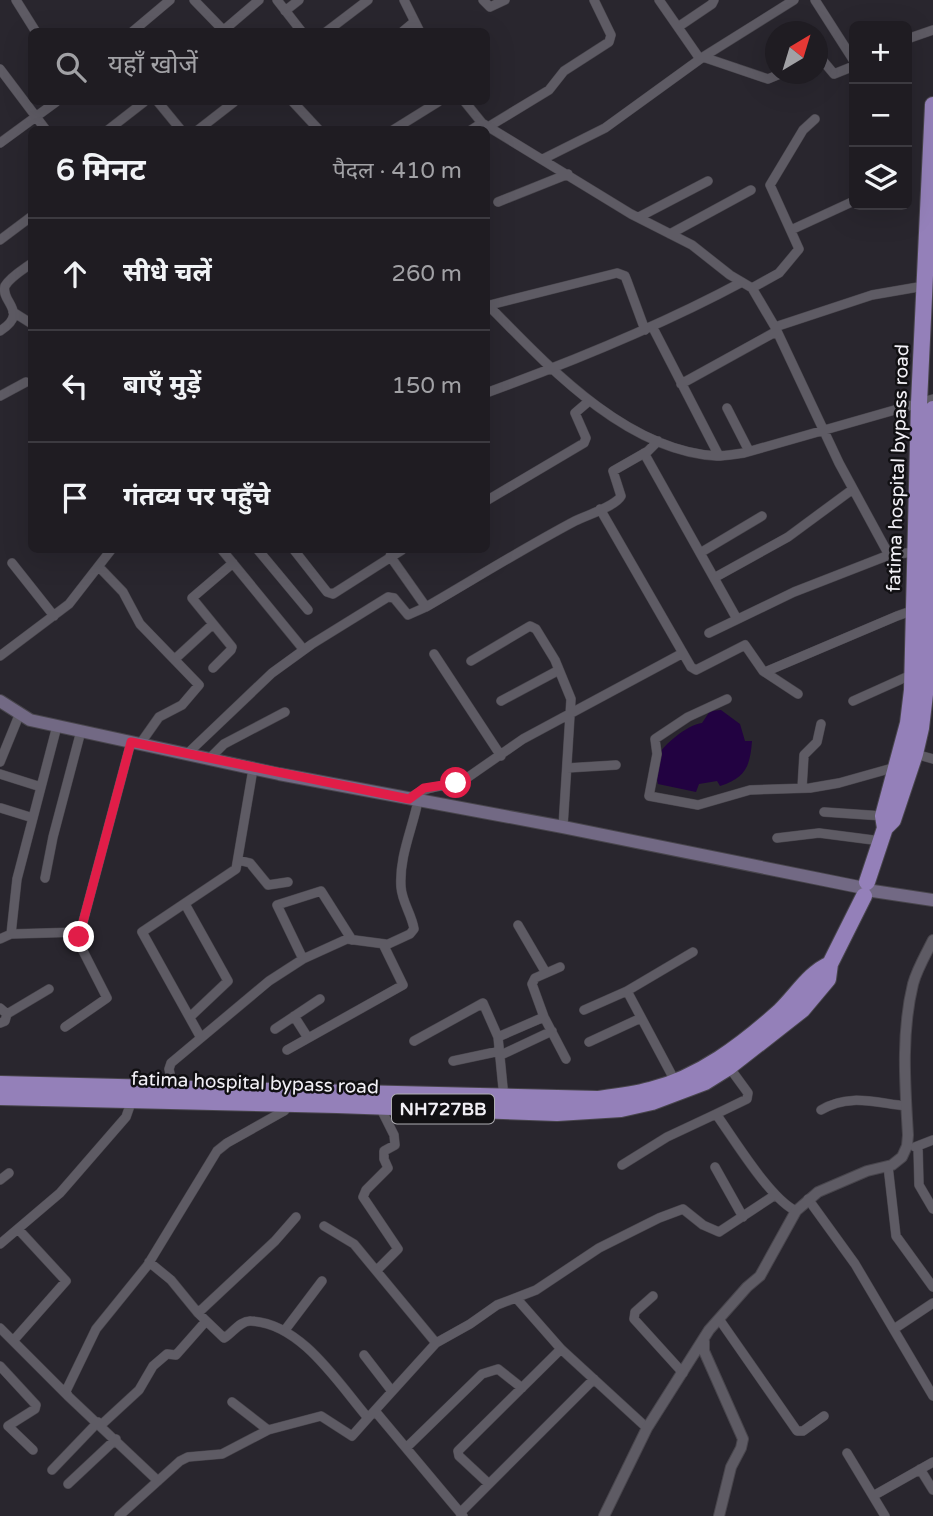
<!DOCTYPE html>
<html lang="hi">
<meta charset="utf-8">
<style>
body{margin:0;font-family:"Varela Round","Noto Sans Devanagari",sans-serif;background:#2c292f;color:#f1f3f6}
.controls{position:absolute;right:21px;top:21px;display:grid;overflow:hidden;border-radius:10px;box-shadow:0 7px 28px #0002}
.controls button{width:63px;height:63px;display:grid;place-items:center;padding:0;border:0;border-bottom:2px solid #3c3a40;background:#1f1c22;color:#f1f3f6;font:35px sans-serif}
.compass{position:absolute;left:765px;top:21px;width:63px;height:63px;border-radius:50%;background:#1f1c22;box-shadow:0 7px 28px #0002;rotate:38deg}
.stop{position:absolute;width:21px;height:21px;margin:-16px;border:5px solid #e11d48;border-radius:50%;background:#fff}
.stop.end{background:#e11d48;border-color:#fff;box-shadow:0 2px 7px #0008}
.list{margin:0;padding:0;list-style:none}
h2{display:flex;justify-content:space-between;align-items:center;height:91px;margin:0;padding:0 28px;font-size:30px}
h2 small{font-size:23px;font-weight:400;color:#a1a1a5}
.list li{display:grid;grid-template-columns:46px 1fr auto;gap:21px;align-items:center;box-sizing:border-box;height:112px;padding:0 28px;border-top:2px solid #3c3a40}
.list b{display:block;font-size:26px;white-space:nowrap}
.list em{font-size:23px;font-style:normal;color:#a1a1a5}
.icon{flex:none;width:38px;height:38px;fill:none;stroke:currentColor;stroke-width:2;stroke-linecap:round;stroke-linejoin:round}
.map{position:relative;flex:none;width:933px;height:1516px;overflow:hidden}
.search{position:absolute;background:#1f1c22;box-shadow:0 7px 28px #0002;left:28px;top:28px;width:462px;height:77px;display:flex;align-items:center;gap:18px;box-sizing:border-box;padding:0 24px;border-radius:10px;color:#a1a1a5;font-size:26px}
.panel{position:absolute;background:#1f1c22;box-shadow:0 7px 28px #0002;left:28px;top:126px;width:462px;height:427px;border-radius:10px}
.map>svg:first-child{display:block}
.water{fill:#220241}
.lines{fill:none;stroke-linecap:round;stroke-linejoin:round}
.minor-casing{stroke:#48454c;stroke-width:10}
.tertiary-casing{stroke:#48454c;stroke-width:12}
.secondary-casing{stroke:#48454c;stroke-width:14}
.trunk-casing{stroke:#48454c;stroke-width:18}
.minor{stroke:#5e5b64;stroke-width:9}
.tertiary{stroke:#5e5b64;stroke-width:10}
.secondary{stroke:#726984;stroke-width:12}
.trunk{stroke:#9480b9;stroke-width:16}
.route{stroke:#e11d48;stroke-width:9}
.labels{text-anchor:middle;stroke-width:5;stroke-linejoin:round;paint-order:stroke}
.shield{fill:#111013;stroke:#aeadb2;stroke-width:2}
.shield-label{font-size:18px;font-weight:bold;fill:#f2f0f6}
.street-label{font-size:19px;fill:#f2f0f6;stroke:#111013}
</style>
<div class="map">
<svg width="933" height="1516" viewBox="0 0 933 1516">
<rect width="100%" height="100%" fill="#29262e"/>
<path class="water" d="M721,710l19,14 5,17h7c-2,25 -6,37 -32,45l-3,-5 -18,3 -3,8 -38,-8c-1,-6 -4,-16 -3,-22 3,-14 33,-38 47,-39l8,-12z"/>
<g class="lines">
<defs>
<path id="minor" d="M16,0l20,32
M194,0l31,32
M277,0l25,32
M404,0l16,32
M483,0l7,7 15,-7
M659,0l41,59
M815,0l39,61
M285,11l14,-11
M678,27l34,-23 2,-4
M224,30l35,-30
M132,32l38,-32
M326,32l42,-32
M402,32l12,-10
M907,39l26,-9
M818,55l16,19 20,-8
M703,57l65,22 12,-5
M0,69l46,61
M158,102l23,28
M293,102l26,28
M465,102l17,21 149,91 61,31 38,30 22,13 23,39
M488,127l61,-37 15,-19 45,-29 2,-7 -17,-35
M108,130l36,-28
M198,130l36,-28
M393,130l45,-28
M471,130l11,-7
M0,143l56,-41
M543,159l62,-31 98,-71 91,-57
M498,202l70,-28
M639,217l69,-36
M791,230l63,-29
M670,234l81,-44
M0,240l32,-24
M752,288l27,-15 20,-24 -29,-64 33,-55 12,-11
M486,303c60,61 139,148 231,153 9,0 18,-2 27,-3l189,-54
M486,306l131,-33 8,3 2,5 18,49
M13,312l19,12
M652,326l67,130
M0,331c30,-19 0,-29 5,-45 5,-9 19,-17 27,-23
M681,384l96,-53
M486,393c88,-32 174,-67 256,-111
M0,396l26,-14
M727,408l22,43
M644,453l93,166
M486,501l98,-58 2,-5 -11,-25 14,-12
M600,509l91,158 5,3 49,-25 18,26 35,23
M222,550l82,100
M258,550l50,60
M294,550l33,42 6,2 69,-44
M915,552l-26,3 -50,-92 -64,-136 97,-32 52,-9
M700,553l62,-37
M390,556l36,51c50,-29 98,-59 149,-86 12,-6 41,-15 46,-25l-8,-25 35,-20 10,-10
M12,563l42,53
M99,567l24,25 17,32 59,61 -17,20 -23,12 -19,27
M714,578l74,-41 65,-48
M709,633l85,-41 95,-37
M434,654l67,102
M0,656l69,-52 42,-54
M175,659l38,-35
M471,661l59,-35 6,3 19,31 16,39 -8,128
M213,668l18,-18 1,-3 -40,-49 41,-35
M765,672l132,-56 17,-6
M727,699l-39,18 -33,22 2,15 -8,42 49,9 52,-15 60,-2 29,-5 57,-16
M501,701l58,-31
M853,701l60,-27
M187,754l85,-81 40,-29 76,-47 6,1 14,17 18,-8
M915,754l18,5
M209,759l15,-15 61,-32
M0,762l20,-49
M567,768l49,-3
M0,774l41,13
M802,788l2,-33 13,-13 4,-18
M409,799c20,-16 34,-10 55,-19l59,-41 160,-86
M1,808l32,10
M824,812l59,4
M777,838l42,-5 62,8
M238,860l12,3 18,22 20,-3
M45,878l8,-41 28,-106
M185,904l43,77 -38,36
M518,925l28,48
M11,934l6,-55 40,-153
M0,939l11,-5 70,-2
M303,959l-26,-54 44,-14 31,49
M560,967l-25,11 -3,6 12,33 22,42
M627,991l48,90
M0,1008l7,6 42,-25
M584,1010l43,-19 66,-39
M294,1016l14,22
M0,1023l5,-2 2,-7
M65,1027l42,-29 -26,-51 -2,-10 52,-195
M275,1029l45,-30
M498,1037l46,-20
M201,1038l-59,-106 94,-63 17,-100
M414,1041l69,-38 15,34 6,61
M589,1042l52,-24
M287,1050l116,-65 -19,-39 26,-12 4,-5c-2,-14 -12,-27 -13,-42 -2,-30 11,-57 17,-86
M501,1055l51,-24
M453,1061l47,-10
M729,1067l19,26 -1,6 -31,15c18,25 54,85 80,97
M173,1088l-4,-19 2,-6 98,-82 34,-22 44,-20 38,5
M821,1110c28,-17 55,-7 85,-4
M915,1147l18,-7
M918,1147l1,38 14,24
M622,1165l45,-28 49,-23
M888,1166l8,70 37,51
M715,1167l28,50
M0,1180l9,-7
M808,1199l47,65 78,132
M324,1226l30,18 82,99
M0,1244l60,-51 66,-76 7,-20
M149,1262l22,18 27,33 77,-72 21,-24
M377,1270l21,-21 -35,-52 3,-7 22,-22 -4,-9v-8l11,-6 -1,-10 -15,-30
M653,1296l-18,16 -1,7 49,54
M517,1299l44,50 86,79
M198,1313l26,25c8,-4 16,-18 27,-17 50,2 87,62 117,97l68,-75 34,-19 27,-19 39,-15 63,-42 60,-30 24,-9 20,16 16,7 56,-37
M719,1319l78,112h6l21,-15
M0,1328l68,68
M894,1329l39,-26
M285,1330l37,-49
M13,1341l53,-60 -48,-52
M364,1355l27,35
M0,1366l36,39 -1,4 -27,17 25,24
M232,1402l36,28
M375,1411l88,105
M101,1425l38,-35 14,-24 14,-12 9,1 30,-34
M406,1448l76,-74 16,-5 24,19
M847,1453l38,63
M920,1469l13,21
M52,1470l46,-48
M158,1481l-90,-85 -2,-5 30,-62 51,-63 70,-115 10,-8 57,-32 7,-7
M68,1484l48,-45
M489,1484l-30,-28 -1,-5 103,-102
M873,1496l60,-34
M460,1513l134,-134
M119,1516l61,-55 8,-4 34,-3 46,-24 53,-14 31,20 16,-18"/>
<path id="tertiary" d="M704,1341v10l39,88 -2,9 -10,19 -12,49
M604,1516l43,-88 62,-98 38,-43 13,-11 36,-65 22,-19 49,-21 25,-6 10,-8 5,-11 1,-11c-3,-50 -7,-102 5,-151 4,-15 13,-30 20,-44"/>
<path id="secondary" d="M0,701l30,19 101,22 148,32 284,53 296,60
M873,891l60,9"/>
<path id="trunk" d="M885,828l-2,-12 25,-93 4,-33 7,-287 14,-298
M867,882l18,-54 8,-8 22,-66 6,-26 5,-42 7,-277
M0,1084l597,15c17,-2 36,-4 53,-9 49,-12 92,-45 129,-78 17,-16 30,-39 51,-48
M0,1097l337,8 220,8 64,-4 31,-7 53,-20 24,-15 73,-57 26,-31 2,-15 34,-68"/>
</defs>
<use href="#minor" class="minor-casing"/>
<use href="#tertiary" class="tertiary-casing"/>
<use href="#secondary" class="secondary-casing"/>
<use href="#trunk" class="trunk-casing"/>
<use href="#minor" class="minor"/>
<use href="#tertiary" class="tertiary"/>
<use href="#secondary" class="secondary"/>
<use href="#trunk" class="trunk"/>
</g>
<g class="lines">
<path class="route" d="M79,937l52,-195 278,57 15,-11 32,-5"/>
</g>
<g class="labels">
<rect class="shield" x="392" y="1094.5" width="102" height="29" rx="5"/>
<g class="shield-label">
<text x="443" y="1115">NH727BB</text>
</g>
<g class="street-label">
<text transform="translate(897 468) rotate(-88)" y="7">fatima hospital bypass road</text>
<text transform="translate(255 1082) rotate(2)" y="7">fatima hospital bypass road</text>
</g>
</g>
</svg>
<div class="controls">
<button>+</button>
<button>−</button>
<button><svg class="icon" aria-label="layers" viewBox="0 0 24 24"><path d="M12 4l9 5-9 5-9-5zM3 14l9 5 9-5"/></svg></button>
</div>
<svg class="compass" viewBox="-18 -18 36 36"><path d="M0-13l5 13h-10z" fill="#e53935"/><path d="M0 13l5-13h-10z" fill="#a1a1a5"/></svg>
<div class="stop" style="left:456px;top:783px"></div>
<div class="stop end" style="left:79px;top:937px"></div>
<div class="search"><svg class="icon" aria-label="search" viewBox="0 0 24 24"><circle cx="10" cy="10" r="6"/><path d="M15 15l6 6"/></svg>यहाँ खोजें</div>
<section class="panel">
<h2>6 मिनट<small>पैदल · 410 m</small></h2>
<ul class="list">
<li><svg class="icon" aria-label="ahead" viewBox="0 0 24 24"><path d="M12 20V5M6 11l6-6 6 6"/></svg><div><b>सीधे चलें</b></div><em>260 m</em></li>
<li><svg class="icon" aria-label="left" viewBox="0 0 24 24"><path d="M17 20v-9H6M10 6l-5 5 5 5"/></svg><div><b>बाएँ मुड़ें</b></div><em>150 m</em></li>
<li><svg class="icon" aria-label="arrive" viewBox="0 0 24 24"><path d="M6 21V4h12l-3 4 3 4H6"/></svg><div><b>गंतव्य पर पहुँचे</b></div></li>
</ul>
</section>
</div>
